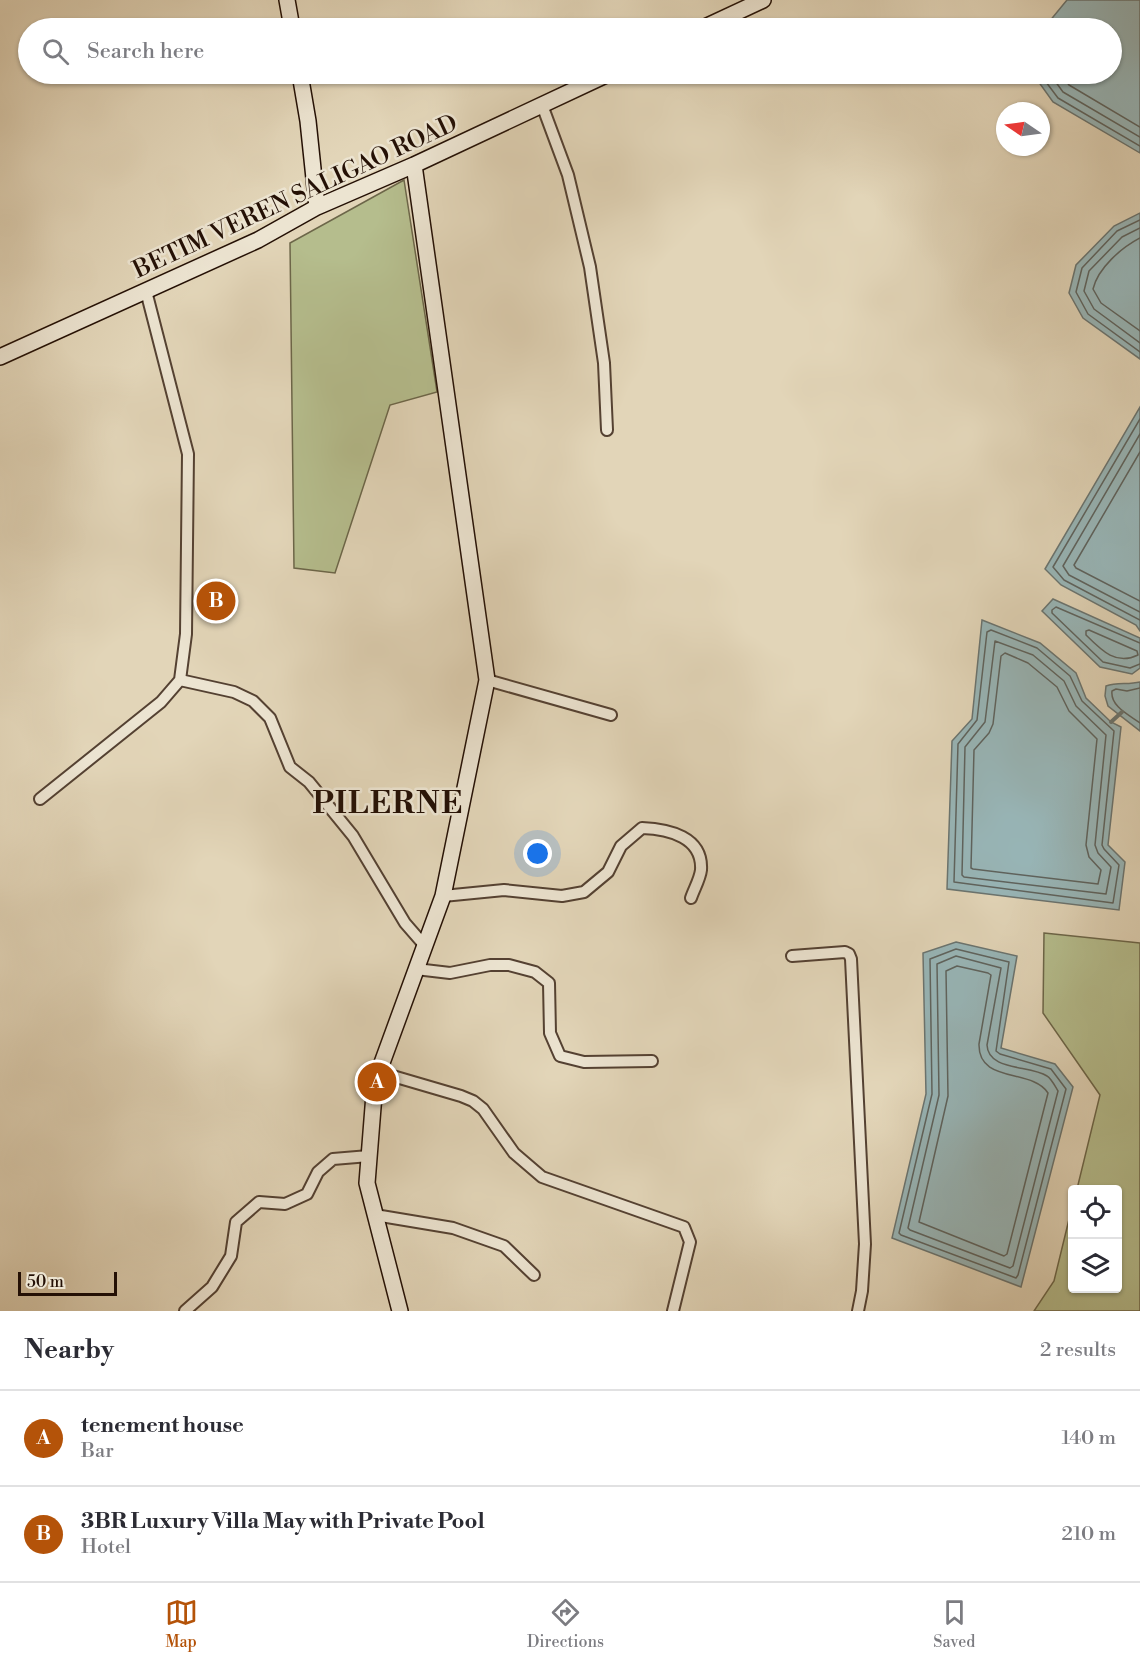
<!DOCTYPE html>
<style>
body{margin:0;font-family:"Libre Bodoni",serif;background:#f7f7f7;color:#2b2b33}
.controls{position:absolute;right:18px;bottom:18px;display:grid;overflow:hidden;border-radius:6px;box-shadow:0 2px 4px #0004}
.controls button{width:54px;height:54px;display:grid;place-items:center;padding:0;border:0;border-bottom:2px solid #e1e1e2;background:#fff;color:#2b2b33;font:30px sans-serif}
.compass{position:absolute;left:996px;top:102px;width:54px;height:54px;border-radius:50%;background:#fff;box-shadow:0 2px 4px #0004;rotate:283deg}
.scale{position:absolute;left:18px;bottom:15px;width:99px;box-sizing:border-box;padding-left:6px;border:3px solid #241005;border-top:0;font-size:16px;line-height:21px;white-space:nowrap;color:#241005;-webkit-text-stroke:4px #ece4d1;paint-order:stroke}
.you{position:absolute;left:538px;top:854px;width:21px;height:21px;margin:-15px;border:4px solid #fff;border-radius:50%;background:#1a73e8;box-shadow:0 0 0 9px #1a73e833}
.badge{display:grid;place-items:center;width:39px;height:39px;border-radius:50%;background:#b45309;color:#fff;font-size:20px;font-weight:700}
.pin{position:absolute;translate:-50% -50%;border:3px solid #fff;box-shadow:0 2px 6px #0006}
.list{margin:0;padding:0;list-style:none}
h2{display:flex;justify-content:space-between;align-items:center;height:78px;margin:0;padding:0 24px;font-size:26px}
h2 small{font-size:20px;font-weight:400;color:#7c7c81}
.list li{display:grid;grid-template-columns:39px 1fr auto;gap:18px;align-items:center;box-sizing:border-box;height:96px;padding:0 24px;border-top:2px solid #e1e1e2}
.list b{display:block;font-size:22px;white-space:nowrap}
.list p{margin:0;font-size:20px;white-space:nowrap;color:#7c7c81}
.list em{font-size:20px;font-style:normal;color:#7c7c81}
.icon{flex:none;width:33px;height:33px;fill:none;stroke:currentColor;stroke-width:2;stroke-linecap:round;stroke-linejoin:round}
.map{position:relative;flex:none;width:1140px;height:1311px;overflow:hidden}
.search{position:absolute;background:#fff;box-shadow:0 2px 4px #0004;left:18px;right:18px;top:18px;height:66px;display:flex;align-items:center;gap:15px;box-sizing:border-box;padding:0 21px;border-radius:33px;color:#7c7c81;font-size:22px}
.sheet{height:270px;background:#fff}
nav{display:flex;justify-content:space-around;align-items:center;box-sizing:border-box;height:84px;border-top:2px solid #e1e1e2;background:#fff;font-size:16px;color:#7c7c81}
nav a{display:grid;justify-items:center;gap:3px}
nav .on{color:#b45309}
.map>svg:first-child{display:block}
.green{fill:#b5bd8d;stroke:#6c6649;stroke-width:1.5}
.water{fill:#98b6b8;stroke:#6a7470;stroke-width:1.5}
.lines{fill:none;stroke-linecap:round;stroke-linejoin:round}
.shore{stroke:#5e635e;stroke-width:1.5}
.stream{stroke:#6a7470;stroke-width:4}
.street-casing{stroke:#544132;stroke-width:14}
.secondary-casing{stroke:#241005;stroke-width:18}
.street{stroke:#ece4d1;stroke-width:10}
.secondary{stroke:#ece4d1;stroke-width:15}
.labels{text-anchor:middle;stroke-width:5;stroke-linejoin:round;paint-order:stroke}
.street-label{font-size:24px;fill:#241005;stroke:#ece4d1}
.district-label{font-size:30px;font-weight:bold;letter-spacing:1.5px;fill:#241005;stroke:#ece4d1}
</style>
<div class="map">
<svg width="1140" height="1311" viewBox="0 0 1140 1311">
<rect width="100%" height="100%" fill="#e2d5b8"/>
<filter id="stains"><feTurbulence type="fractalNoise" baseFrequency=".00333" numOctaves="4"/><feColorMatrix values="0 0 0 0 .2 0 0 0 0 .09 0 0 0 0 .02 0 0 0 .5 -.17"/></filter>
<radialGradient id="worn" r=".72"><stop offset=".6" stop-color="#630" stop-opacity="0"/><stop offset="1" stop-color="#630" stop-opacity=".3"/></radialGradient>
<path class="green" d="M404,180l33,212 -47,13 -55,168 -41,-5 -4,-325z
M1044,933l96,10v368h-106l20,-30 18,-74v81h46v-98l-41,-1 23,-94 -57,-82z"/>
<path class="water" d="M1067,0h73v153l-87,-51 -20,-28h79v-46h-68z
M1140,213v146l-57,-41 -14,-25 7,-28 38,-39z
M1140,407v224l-4,-6 -75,-40 -16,-16z
M1053,599l87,39v30l-8,6 -32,-7 -58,-56z
M982,620l58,23 36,30 10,25 25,24 10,5 -13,118 17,17 -6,48 -172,-21 5,-148 20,-22z
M1140,682v49l-32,-25 -3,-10 1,-10c11,-4 22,-1 34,-4z
M956,942l61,14 -16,92 54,16 18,23 -52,200 -129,-49 34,-144 -3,-141z"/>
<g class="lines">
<path class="shore" d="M1040,74l18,24 82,48
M1050,74l13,18 77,45
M1061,74l8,11 71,42
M1140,220l-23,11 -35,37 -6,24 12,22 52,38
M1140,228l-18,9 -33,34 -5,20 10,18 46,34
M1140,238c-19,10 -42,30 -47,51l8,14 39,28
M1140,419l-87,148 11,13 76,40
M1140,434l-77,132 6,9 71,37
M1140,452l-66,113 2,3 64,33
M991,630l46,18 33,28 12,25 32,30 -12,114 2,4 15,16 -6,38 -159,-21 4,-138 19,-24 10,-88z
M1089,630l48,21 1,4c-22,11 -37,-5 -52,-20v-4z
M995,641l38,14 31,26 12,25 30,29 -11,110 3,8 13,14 -5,27 -142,-17 -2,-2 3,-128 20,-25z
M1140,643l-84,-36 -4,3v3l51,49 27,6 10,-4
M1005,653l23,10 29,24 12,24 28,28 -11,106 3,12 12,13 -3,14 -125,-15 -2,-1 3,-118 15,-17 4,-9 8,-68z
M1140,688l-13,3 -11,-2 -4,2c-2,15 17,24 28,32
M956,949l53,13 -13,89 4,3 51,15 15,20 -48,186 -2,3 -115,-43 -2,-2 33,-139 -2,-135z
M956,956l45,12 -14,77c1,26 43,20 60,31 4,2 8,10 11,15l-45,175 -3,2 -100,-38 -2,-2 31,-133 -2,-131z
M957,966l31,7 3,2 -12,69c-1,40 53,24 69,49l-41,161 -3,2 -85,-34 29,-126 -2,-125z"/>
<path class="stream" d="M1111,722l11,-10"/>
<defs>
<path id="street" d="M542,105l26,70 22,92 14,96 3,67
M180,680l54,12 19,9 17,17 20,49 19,15 44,54 52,87 20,23
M487,680l124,35
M40,799l121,-97 19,-22 6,-46 2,-180 -42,-163
M443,896l61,-6 58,6 22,-4 24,-20 13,-26 21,-18c27,1 61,9 59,42 -1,9 -7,19 -10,28
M792,956l53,-4 4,2 2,5 14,285 -3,47 -4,20
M416,969l34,4 40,-8h19l26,7 14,11 1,50 10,23 24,6 68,-1
M379,1072l82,24 12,5 10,8 31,44 28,24 142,50 6,15 -17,69
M375,1215l78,13 51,18 30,29
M185,1311l27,-24 19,-31 5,-34 23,-20 26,2 22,-10 11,-22 15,-13 36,-3"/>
<path id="secondary" d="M287,0l5,28
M703,28l60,-28
M300,74l8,47 9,86
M0,357l258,-117 59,-33 97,-42 194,-91
M400,1311l-33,-128 8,-101 68,-186 44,-216 -73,-515"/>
</defs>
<use href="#street" class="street-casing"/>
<use href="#secondary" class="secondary-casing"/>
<use href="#street" class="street"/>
<use href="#secondary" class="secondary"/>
</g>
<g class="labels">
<g class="street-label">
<text transform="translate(295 196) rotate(-25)" y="8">BETIM VEREN SALIGAO ROAD</text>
</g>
<g class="district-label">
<text x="388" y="813">PILERNE</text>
</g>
</g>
<rect width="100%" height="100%" filter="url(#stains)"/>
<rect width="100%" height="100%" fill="url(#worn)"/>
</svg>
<div class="controls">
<button><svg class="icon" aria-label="locate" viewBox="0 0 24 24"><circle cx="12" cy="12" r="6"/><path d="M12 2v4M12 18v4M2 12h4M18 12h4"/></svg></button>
<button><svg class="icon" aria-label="layers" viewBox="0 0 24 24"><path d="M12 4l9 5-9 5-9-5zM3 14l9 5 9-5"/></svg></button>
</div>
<svg class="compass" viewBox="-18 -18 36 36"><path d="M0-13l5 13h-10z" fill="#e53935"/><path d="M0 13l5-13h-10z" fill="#7c7c81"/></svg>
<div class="scale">50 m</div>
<div class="you"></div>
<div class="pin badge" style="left:377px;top:1082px">A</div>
<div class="pin badge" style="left:216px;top:601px">B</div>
<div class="search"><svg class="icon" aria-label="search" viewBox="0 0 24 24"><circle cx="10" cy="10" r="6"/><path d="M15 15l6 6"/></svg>Search here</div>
</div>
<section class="sheet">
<h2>Nearby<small>2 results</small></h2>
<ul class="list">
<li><span class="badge">A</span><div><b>tenement house</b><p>Bar</p></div><em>140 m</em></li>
<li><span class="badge">B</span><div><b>3BR Luxury Villa May with Private Pool</b><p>Hotel</p></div><em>210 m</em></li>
</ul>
</section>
<nav>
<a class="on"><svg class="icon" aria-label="map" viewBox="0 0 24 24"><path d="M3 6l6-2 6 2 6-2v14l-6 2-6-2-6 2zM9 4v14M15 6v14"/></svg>Map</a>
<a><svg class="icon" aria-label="directions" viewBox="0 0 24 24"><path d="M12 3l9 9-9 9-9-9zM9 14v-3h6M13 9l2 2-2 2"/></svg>Directions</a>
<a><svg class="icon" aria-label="saved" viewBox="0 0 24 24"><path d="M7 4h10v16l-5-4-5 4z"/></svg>Saved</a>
</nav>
